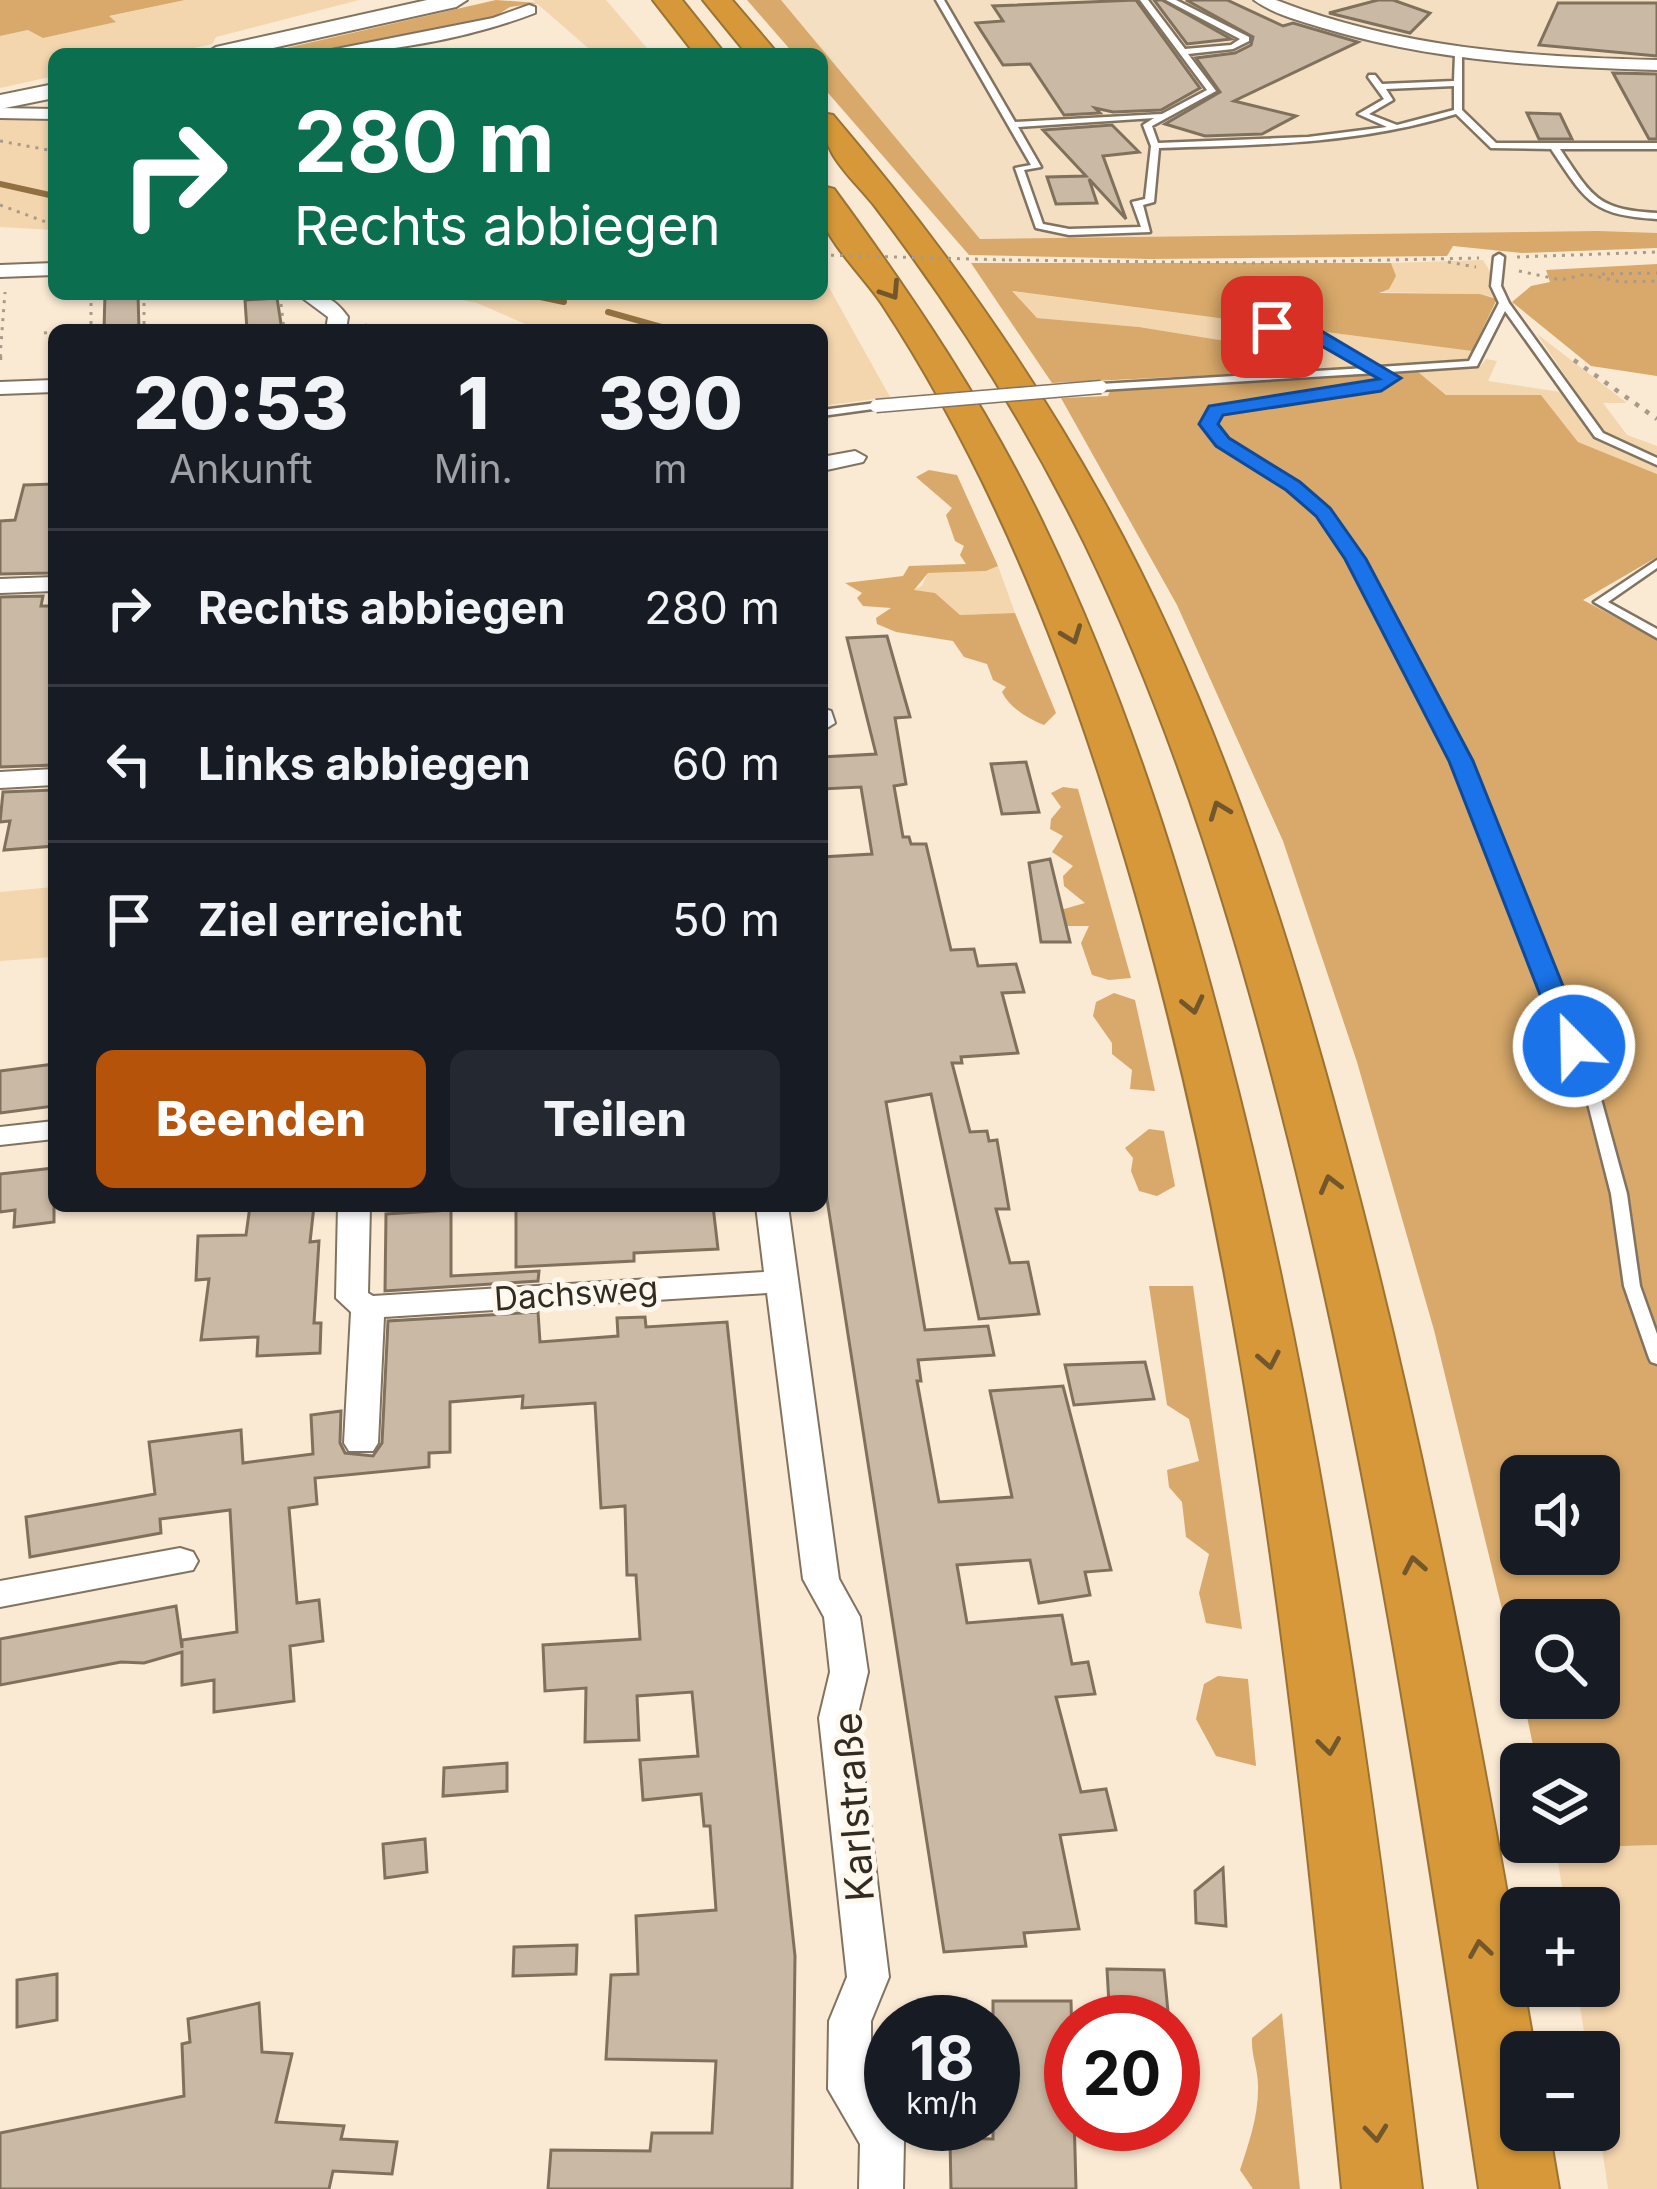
<!DOCTYPE html>
<html lang="de">
<meta charset="utf-8">
<style>
:root{--surface:#171b24;--page:#242831;--text:#f1f3f6;--muted:#9ea1a6;--line:#363941;--accent:#b45309}
body{margin:0;font-family:Inter,sans-serif;background:var(--page);color:var(--text);height:100vh;display:flex;flex-direction:column;font-size:45px;white-space:nowrap}
*{box-sizing:border-box;margin:0}
p{font-size:39px;color:var(--muted)}
.icon{flex:none;width:66px;height:66px;fill:none;stroke:currentColor;stroke-width:2;stroke-linecap:round;stroke-linejoin:round}
.map{position:relative;flex:1;overflow:hidden}
.panel{position:absolute;left:48px;top:324px;width:780px;height:888px;display:flex;flex-direction:column;background:var(--surface);border-radius:18px;box-shadow:0 3px 9px #0004}
.panel>*{flex:none}
.hud{position:absolute;left:48px;top:48px;width:780px;height:252px;border-radius:18px;box-shadow:0 3px 9px #0004;background:#0b6e4f;color:#fff;overflow:hidden}
.tools{position:absolute;left:1500px;top:1455px;display:grid;gap:24px}
.tools a{display:grid;place-items:center;width:120px;height:120px;border-radius:18px;background:var(--surface);box-shadow:0 3px 9px #0004;font-size:60px}
.speed{position:absolute;left:864px;top:1995px;display:flex;gap:24px;font-size:60px;font-weight:700;text-align:center}
.speed>*{display:grid;place-content:center;width:156px;height:156px;border-radius:50%;background:var(--surface);box-shadow:0 3px 9px #0004;line-height:1}
.speed small{font-size:30px;font-weight:400}
.speed .limit{border:18px solid #d22;background:#fff;color:#111}
.pin{position:absolute;display:grid;place-items:center;width:102px;height:102px;color:#fff;margin:-51px;border-radius:24px;box-shadow:0 6px 18px #0006}
.me{position:absolute;width:132px;margin:-66px;rotate:337deg;stroke-linejoin:round;filter:drop-shadow(0 0 9px #0008)}
.turn{display:flex;align-items:center;gap:42px;height:252px;padding:0 48px;font-size:54px}
.turn .icon{width:156px;height:156px;stroke-width:2.5}
.turn b{display:block;font-size:84px;line-height:102px}
.eta{display:flex;justify-content:space-evenly;align-items:center;height:204px;text-align:center}
.eta b{font-size:72px;font-weight:800;line-height:84px}
.button{display:flex;gap:24px;margin-top:auto;padding:24px 48px}
.button a{flex:1;height:138px;border-radius:18px;background:var(--accent);color:#fff;font-size:48px;font-weight:800;line-height:138px;text-align:center}
.button a+a{background:var(--page);color:var(--text)}
ul{padding:0;list-style:none}
li{display:flex;align-items:center;gap:36px;height:156px;padding:0 48px;border-top:3px solid var(--line)}
li div{flex:1}
li b{display:block;font-size:45px}
li em{font-style:normal}
.map>svg:first-child{display:block}
.built{fill:#f5dfc3}
.green{fill:#f3d5ae}
.forest{fill:#d8a96a;fill-rule:evenodd}
.lines{fill:none;stroke-linecap:round;stroke-linejoin:round}
.stream{stroke:#927042;stroke-width:6}
.building{fill:#cab9a4;stroke:#80715d;stroke-width:3}
.service-casing{stroke:#827360;stroke-width:5}
.minor-casing{stroke:#827360;stroke-width:4}
.secondary-casing{stroke:#827360;stroke-width:4}
.motorway-casing{stroke:#9c7231;stroke-width:4}
.path-far1{stroke:#a89b8b;stroke-width:3;stroke-dasharray:3 6;stroke-linecap:butt}
.path{stroke:#a89b8b;stroke-width:4.5;stroke-dasharray:4.5 8;stroke-linecap:butt}
.service{fill:#fff;fill-rule:evenodd}
.minor{fill:#fff;fill-rule:evenodd}
.secondary{fill:#fff;fill-rule:evenodd}
.motorway{fill:#d69839;fill-rule:evenodd}
.service-bridge-casing{stroke:#827360;stroke-width:15;stroke-linecap:butt}
.path-bridge{stroke:#a89b8b;stroke-width:3;stroke-dasharray:3 6;stroke-linecap:butt}
.service-bridge{stroke:#fff;stroke-width:12}
.oneway{stroke:#73572c}
.route{fill:#1a73e8;stroke:#114b97;stroke-width:3}
.labels{text-anchor:middle;dominant-baseline:central;stroke-width:10;stroke-linejoin:round;paint-order:stroke}
.street-label{font-size:33px;fill:#312b23;stroke:#fff8ef}
.near-street-label{font-size:39px;fill:#312b23;stroke:#fff8ef}
</style>
<div class="map">
<svg width="1657" height="2189" viewBox="0 0 1657 2189">
<rect width="100%" height="100%" fill="#fae9d3"/>
<path class="built" d="M770,0H1657V239L977,243L822,54Z"/>
<g class="green">
<path d="M185,0H359L216,37L212,44L168,54H54V76L0,88V36L29,30L43,38L114,22L106,17Z"/>
<path d="M533,0H606L652,54H595Z"/>
<path d="M0,118H54V230L0,227Z"/>
<path d="M1483,260L1492,275L1488,285L1497,298L1480,294L1376,292L1396,277L1391,263Z"/>
<path d="M822,275L890,397L822,406V330H539L477,303L435,294H822Z"/>
<path d="M1010,291L1472,351L1468,361L1278,372L1298,365V353L1139,327L1037,318Z"/>
<path d="M1537,334L1627,403H1603L1627,435L1657,446V458L1602,430Z"/>
<path d="M1486,359L1497,361L1488,381L1560,392L1593,438L1657,467V474L1578,442L1541,395H1446L1418,372L1110,391L1481,366Z"/>
<path d="M998,566L1015,613L960,615L913,590L922,586L928,573L986,571Z"/>
<path d="M54,887V957L0,961V892Z"/>
<path d="M1657,1845V2189H1608L1599,2128V2052H1587L1577,1986H1599V1908H1565L1556,1848Z"/>
</g>
<g class="forest">
<path d="M0,0H185L109,16L116,22L43,38L28,30L0,36Z"/>
<path d="M496,0L538,3L510,7L488,21L305,54H260Z"/>
<path d="M747,0H781L980,239L1598,231L1657,233V248L1522,253L1453,246L1447,256L1151,259L969,255L822,86V54H794Z"/>
<path d="M971,263H1391L1396,276L1389,289L1379,293L1480,294L1497,299L1472,351L1012,291L1037,318L1139,327L1299,353L1298,365L1278,372L1052,383Z"/>
<path d="M1657,264V376L1591,366L1512,302L1531,286L1550,282L1546,270Z"/>
<path d="M1418,372L1446,395H1541L1578,442L1657,474V557L1583,600L1657,639V1845L1556,1848L1554,1842H1599V1764H1537L1523,1698H1599V1620H1521V1687L1434,1330L1357,1062L1283,841L1177,605L1061,398L1108,396L1110,391ZM1521,1476H1599V1554H1521Z"/>
<path d="M929,470L957,475L998,566L986,571L928,573L914,590L935,593L960,615L1015,613L1056,713L1044,725C1028,719 1009,707 1002,692L1006,687L993,680L987,664L964,657L953,641L896,632L877,624L876,618L891,608L863,606L857,598L862,593L845,583L903,576L909,566L966,564L960,555L964,546L955,541L946,515L952,508L916,477Z"/>
<path d="M1063,787L1078,789L1131,978L1109,980L1092,975L1081,943L1089,926H1062L1050,913L1085,903L1064,886L1063,876L1073,866L1052,852L1063,836L1050,829L1051,819L1061,807L1051,793Z"/>
<path d="M1114,993L1135,1000L1155,1091L1130,1089L1132,1070L1112,1054V1043L1093,1016L1096,1002Z"/>
<path d="M1149,1129L1164,1131L1175,1186L1157,1196L1139,1191L1131,1171L1133,1158L1125,1148Z"/>
<path d="M1149,1286H1193L1242,1629L1206,1623L1199,1593L1209,1554L1186,1537L1182,1502L1169,1487L1167,1470L1199,1461L1189,1419L1167,1405Z"/>
<path d="M1218,1676L1248,1679L1256,1766L1216,1756L1196,1719L1204,1684Z"/>
<path d="M1282,2013L1300,2189H1253L1240,2170C1249,2143 1259,2114 1258,2085C1258,2069 1251,2055 1252,2038Z"/>
</g>
<g class="lines">
<g class="stream">
<path d="M0,184L54,196"/>
<path d="M526,294L564,302"/>
<path d="M608,312L672,330"/>
</g>
</g>
<g class="building">
<path d="M1136,0L1200,88L1161,110L1113,112L1095,108L1100,113L1064,115L1030,64L1003,65L976,23L1003,21L993,6Z"/>
<path d="M1154,0H1162L1231,39L1187,44Z"/>
<path d="M1186,0H1227L1283,26L1293,23L1358,42L1234,101L1296,116L1262,134L1205,136L1165,124L1220,92L1196,58L1235,53L1251,45L1253,37Z"/>
<path d="M1378,0H1393L1430,13L1410,33L1329,13Z"/>
<path d="M1558,3H1657V56L1539,45Z"/>
<path d="M1613,73L1657,74V139H1649Z"/>
<path d="M1527,113L1560,114L1572,139H1539Z"/>
<path d="M1112,125L1139,152L1103,156L1126,219L1089,179L1097,203L1056,204L1047,177L1086,176L1043,130Z"/>
<path d="M105,294H138L139,330H104Z"/>
<path d="M277,298L282,330H247L245,300Z"/>
<path d="M54,484V551L49,573L0,574V521L15,520L24,485Z"/>
<path d="M43,596L41,606H54V765L0,767V597Z"/>
<path d="M887,636L910,717L895,718L906,784L894,786L903,837H909L911,844H926L951,950L974,949L978,966L1016,964L1024,992L1002,993L1018,1053L961,1057L962,1063H952L970,1132L987,1131L989,1141L997,1140L1009,1209H996L1010,1263L1028,1262L1039,1314L979,1319L931,1094L886,1102L925,1330L988,1326L994,1355L918,1360L921,1381H917L939,1502L1012,1497L990,1391L1063,1386L1111,1570L1085,1572L1090,1595L1039,1603L1030,1560L957,1565L967,1623L1062,1615L1072,1664L1088,1662L1095,1694L1056,1697L1081,1792L1106,1789L1116,1830L1060,1835L1079,1929L1024,1933L1026,1946L944,1952L822,1167V857L872,854L861,787L822,789V757L876,754L847,638Z"/>
<path d="M1026,762L1039,812L1002,814L991,764Z"/>
<path d="M54,790V846L4,850L10,821L0,822L3,792Z"/>
<path d="M1050,859L1070,942H1041L1029,863Z"/>
<path d="M54,1064V1106L0,1113V1071Z"/>
<path d="M54,1168V1222L14,1227L15,1210L0,1212V1174Z"/>
<path d="M250,1206H314L310,1242L319,1241L314,1323H321L320,1353L257,1356L258,1337L201,1340L209,1279L196,1280L198,1236L246,1235Z"/>
<path d="M516,1206H713L718,1249L634,1253V1261L516,1267Z"/>
<path d="M451,1210V1276L539,1271L538,1281L385,1291L386,1214Z"/>
<path d="M538,1312L540,1342L618,1336L617,1318L645,1317L646,1327L727,1322L795,1956L792,2189H548L551,2150L650,2151L652,2133H712L716,2061L606,2059L611,1975L638,1974L636,1916L716,1910L710,1826H704L701,1794L643,1800L640,1760L698,1756L692,1692L637,1696L639,1740L585,1742L586,1688L545,1691L543,1645L640,1639L636,1575H627L625,1506L601,1508L595,1403L522,1408L523,1396L450,1402V1452L429,1453V1467L315,1478L317,1504L289,1508L297,1603L319,1600L323,1641L290,1646L294,1701L214,1712V1680L182,1685V1652L144,1663L121,1662L0,1685V1639L176,1606L182,1648V1640L237,1632L230,1510L160,1519L161,1533L30,1557L26,1517L155,1494L149,1442L241,1430L243,1463L313,1454L311,1415L341,1411L340,1443L345,1453L373,1456L382,1443L388,1321Z"/>
<path d="M1145,1362L1154,1399L1074,1405L1065,1365Z"/>
<path d="M507,1763V1791L443,1796L444,1768Z"/>
<path d="M425,1839L427,1872L385,1878L383,1844Z"/>
<path d="M1223,1868L1226,1926L1196,1923L1195,1891Z"/>
<path d="M577,1945L576,1974L513,1976L514,1947Z"/>
<path d="M1107,1969L1164,1970L1169,2022H1110Z"/>
<path d="M57,1974V2020L17,2027V1980Z"/>
<path d="M993,2001H1071L1076,2189H951L950,2138L993,2139Z"/>
<path d="M259,2003L262,2052L292,2054L276,2122L344,2126L341,2139L397,2142L392,2174L333,2171L329,2189H0V2133L184,2096L182,2044L190,2042L188,2019Z"/>
</g>
<g class="lines">
<defs>
<g id="service">
<path d="M936,0H944L1015,122L1162,114L1207,90L1140,0H1148L1185,49L1231,45L1240,39L1166,0H1176L1249,37V41L1233,49L1188,54L1216,91L1152,126L1158,143L1308,137L1387,127L1358,114L1384,99L1368,77L1369,75H1375L1382,84L1454,81L1455,54L1462,52V110L1496,143H1657V149H1560C1592,196 1596,210 1657,213V219C1591,215 1586,201 1551,149L1491,148L1456,114C1359,144 1260,145 1159,148L1154,202L1143,205L1150,232L1069,235L1036,228L1015,168L1031,165ZM1454,86V110L1397,125L1369,114L1393,100L1386,89ZM1154,118L1143,125L1151,146L1145,199L1132,202L1141,227L1069,229L1043,224L1024,170L1041,167L1018,127Z"/>
<path d="M1499,254L1504,257L1501,286L1509,303L1603,433L1657,458V465L1595,437L1505,311L1477,366L1389,372L1397,378L1385,387L1219,413L1213,424L1227,440L1297,484L1327,510L1362,559L1467,761L1598,1088L1627,1194L1640,1286L1657,1334V1364L1651,1362L1649,1358L1624,1286L1611,1194L1584,1088L1455,761L1350,559L1319,514L1289,488L1219,444L1203,424L1211,408L1378,382L1385,378L1376,373L1101,390L1096,387L1101,384L1366,368L1313,338L1268,329L1267,327L1272,324L1320,334L1379,367L1469,361L1499,303L1491,286L1494,257Z"/>
<path d="M876,403L881,406L880,408L822,416V410Z"/>
<path d="M1657,560V568L1608,602L1657,629V638L1594,602Z"/>
</g>
<g id="minor">
<path d="M1254,0H1276C1399,48 1526,57 1657,60V70C1544,67 1432,61 1323,28C1300,21 1273,14 1254,0Z"/>
<path d="M529,5L535,7V13C467,39 383,54 311,54L493,18Z"/>
<path d="M0,108L54,109V119L0,118Z"/>
<path d="M54,263V275L0,277V265Z"/>
<path d="M297,294C322,294 333,296 348,317L346,330H326L328,317Z"/>
<path d="M54,380V392L0,394V382Z"/>
<path d="M855,451L866,457L863,462L822,471V457Z"/>
<path d="M54,577V591L0,593V579Z"/>
<path d="M822,708L831,711L835,723L822,731Z"/>
<path d="M54,769V785L0,788V772Z"/>
<path d="M54,1121V1139L0,1145V1127Z"/>
<path d="M338,1206H370L368,1293L373,1296L764,1272L756,1206H788L839,1579L860,1617L868,1672L857,1718L889,1977L871,2021V2086L904,2141L903,2189H859L860,2144L828,2089L829,2021L847,1977L819,1718L830,1672L824,1617L803,1579L767,1293L384,1317L378,1443L373,1451H349L344,1443L351,1312L336,1298Z"/>
<path d="M180,1548L193,1552L198,1561L193,1570L0,1607V1581Z"/>
</g>
<g id="secondary">
<path d="M427,0H467L456,7L246,54H205L216,47Z"/>
<path d="M54,84V98L0,109V95Z"/>
</g>
<g id="motorway">
<path d="M653,0H682L725,54H695Z"/>
<path d="M703,0H732L778,54H747Z"/>
<path d="M822,113L833,115C936,236 1027,363 1104,502C1212,697 1283,914 1341,1129C1424,1433 1482,1746 1535,2052H1521V2130H1549L1559,2189H1479C1426,1838 1375,1486 1289,1141C1238,937 1177,734 1085,544C1026,424 955,311 874,205C848,173 822,155 822,113Z"/>
<path d="M822,186L834,189C914,298 988,408 1046,530C1132,709 1190,900 1238,1091C1329,1452 1377,1821 1422,2189H1342C1295,1713 1248,1227 1098,771C1045,608 976,447 882,304C867,281 828,242 822,218C820,209 822,195 822,186Z"/>
</g>
</defs>
<use href="#service" class="service-casing"/>
<use href="#minor" class="minor-casing"/>
<use href="#secondary" class="secondary-casing"/>
<use href="#motorway" class="motorway-casing"/>
<g class="path-far1">
<path d="M0,141L54,151"/>
<path d="M0,205L54,225"/>
<path d="M1517,257L1657,252"/>
<path d="M1009,260L1250,263L1479,258"/>
<path d="M1448,262L1476,267"/>
<path d="M1519,271L1561,280L1586,274L1621,282L1657,281"/>
<path d="M1602,274L1657,273"/>
<path d="M91,294V326"/>
<path d="M144,294V330"/>
<path d="M281,304L284,330"/>
<path d="M365,325L384,330"/>
<path d="M44,333L91,327"/>
<path d="M0,357L5,292"/>
</g>
<g class="path">
<path d="M0,360V354"/>
<path d="M1574,360L1657,419"/>
</g>
<use href="#service" class="service"/>
<use href="#minor" class="minor"/>
<use href="#secondary" class="secondary"/>
<use href="#motorway" class="motorway"/>
<defs>
<path id="service-bridge" d="M876,406L1101,387"/>
</defs>
<use href="#service-bridge" class="service-bridge-casing"/>
<path class="path-bridge" d="M822,255L1009,260"/>
<use href="#service-bridge" class="service-bridge"/>
</g>
<defs><path id="oneway-chevron" d="M-2-3.5L2.5 0L-2 3.5" fill="none" stroke-width="1.6" stroke-linecap="round" stroke-linejoin="round" transform="scale(3)"/></defs>
<g class="oneway">
<use href="#oneway-chevron" transform="translate(891 291) rotate(57)"/>
<use href="#oneway-chevron" transform="translate(1072 635) rotate(69)"/>
<use href="#oneway-chevron" transform="translate(1219 810) rotate(-111)"/>
<use href="#oneway-chevron" transform="translate(1193 1005) rotate(77)"/>
<use href="#oneway-chevron" transform="translate(1330 1184) rotate(-105)"/>
<use href="#oneway-chevron" transform="translate(1269 1360) rotate(79)"/>
<use href="#oneway-chevron" transform="translate(1414 1565) rotate(-101)"/>
<use href="#oneway-chevron" transform="translate(1329 1746) rotate(82)"/>
<use href="#oneway-chevron" transform="translate(1480 1949) rotate(-99)"/>
<use href="#oneway-chevron" transform="translate(1376 2133) rotate(84)"/>
</g>
<path class="route" d="M1272,322L1323,332L1401,378L1381,391L1223,415L1218,424L1229,438L1300,482L1330,508L1366,559L1473,761L1587,1046L1583,1051L1574,1054L1560,1046L1449,761L1345,559L1316,516L1286,490L1216,446L1199,424L1209,406L1379,379L1311,340L1266,331L1263,327Z"/>
<g class="labels">
<g class="street-label">
<text transform="translate(576 1293) rotate(-4)">Dachsweg</text>
</g>
<g class="near-street-label">
<text transform="translate(853 1807) rotate(-94)">Karlstraße</text>
</g>
</g>
</svg>
<div class="tools">
<a><svg class="icon" aria-label="sound" viewBox="0 0 24 24"><path d="M4 9h4l5-4v14l-5-4H4zM17 9q2 3 0 6"/></svg></a>
<a><svg class="icon" aria-label="search" viewBox="0 0 24 24"><circle cx="10" cy="10" r="6"/><path d="M15 15l6 6"/></svg></a>
<a><svg class="icon" aria-label="layers" viewBox="0 0 24 24"><path d="M12 4l9 5-9 5-9-5zM3 14l9 5 9-5"/></svg></a>
<a>+</a>
<a>−</a>
</div>
<div class="speed"><div>18<small>km/h</small></div><div class="limit">20</div></div>
<div class="pin" style="left:1272px;top:327px;background:#d93025"><svg class="icon" aria-label="arrive" viewBox="0 0 24 24"><path d="M6 21V4h12l-3 4 3 4H6"/></svg></div>
<svg class="me" style="left:1574px;top:1046px" viewBox="-20 -20 40 40"><circle r="17" fill="#1a73e8" stroke="#fff" stroke-width="3"/><path d="M0-11L8 9 0 5-8 9z" fill="#fff"/></svg>
<div class="hud">
<div class="turn"><svg class="icon" aria-label="right" viewBox="0 0 24 24"><path d="M7 20v-9h11M14 6l5 5-5 5"/></svg><div><b>280 m</b>Rechts abbiegen</div></div>
</div>
<section class="panel">
<div class="eta">
<div><b>20:53</b><p>Ankunft</p></div>
<div><b>1</b><p>Min.</p></div>
<div><b>390</b><p>m</p></div>
</div>
<ul>
<li><svg class="icon" aria-label="right" viewBox="0 0 24 24"><path d="M7 20v-9h11M14 6l5 5-5 5"/></svg><div><b>Rechts abbiegen</b></div><em>280 m</em></li>
<li><svg class="icon" aria-label="left" viewBox="0 0 24 24"><path d="M17 20v-9H6M10 6l-5 5 5 5"/></svg><div><b>Links abbiegen</b></div><em>60 m</em></li>
<li><svg class="icon" aria-label="arrive" viewBox="0 0 24 24"><path d="M6 21V4h12l-3 4 3 4H6"/></svg><div><b>Ziel erreicht</b></div><em>50 m</em></li>
</ul>
<div class="button"><a>Beenden</a><a>Teilen</a></div>
</section>
</div>
